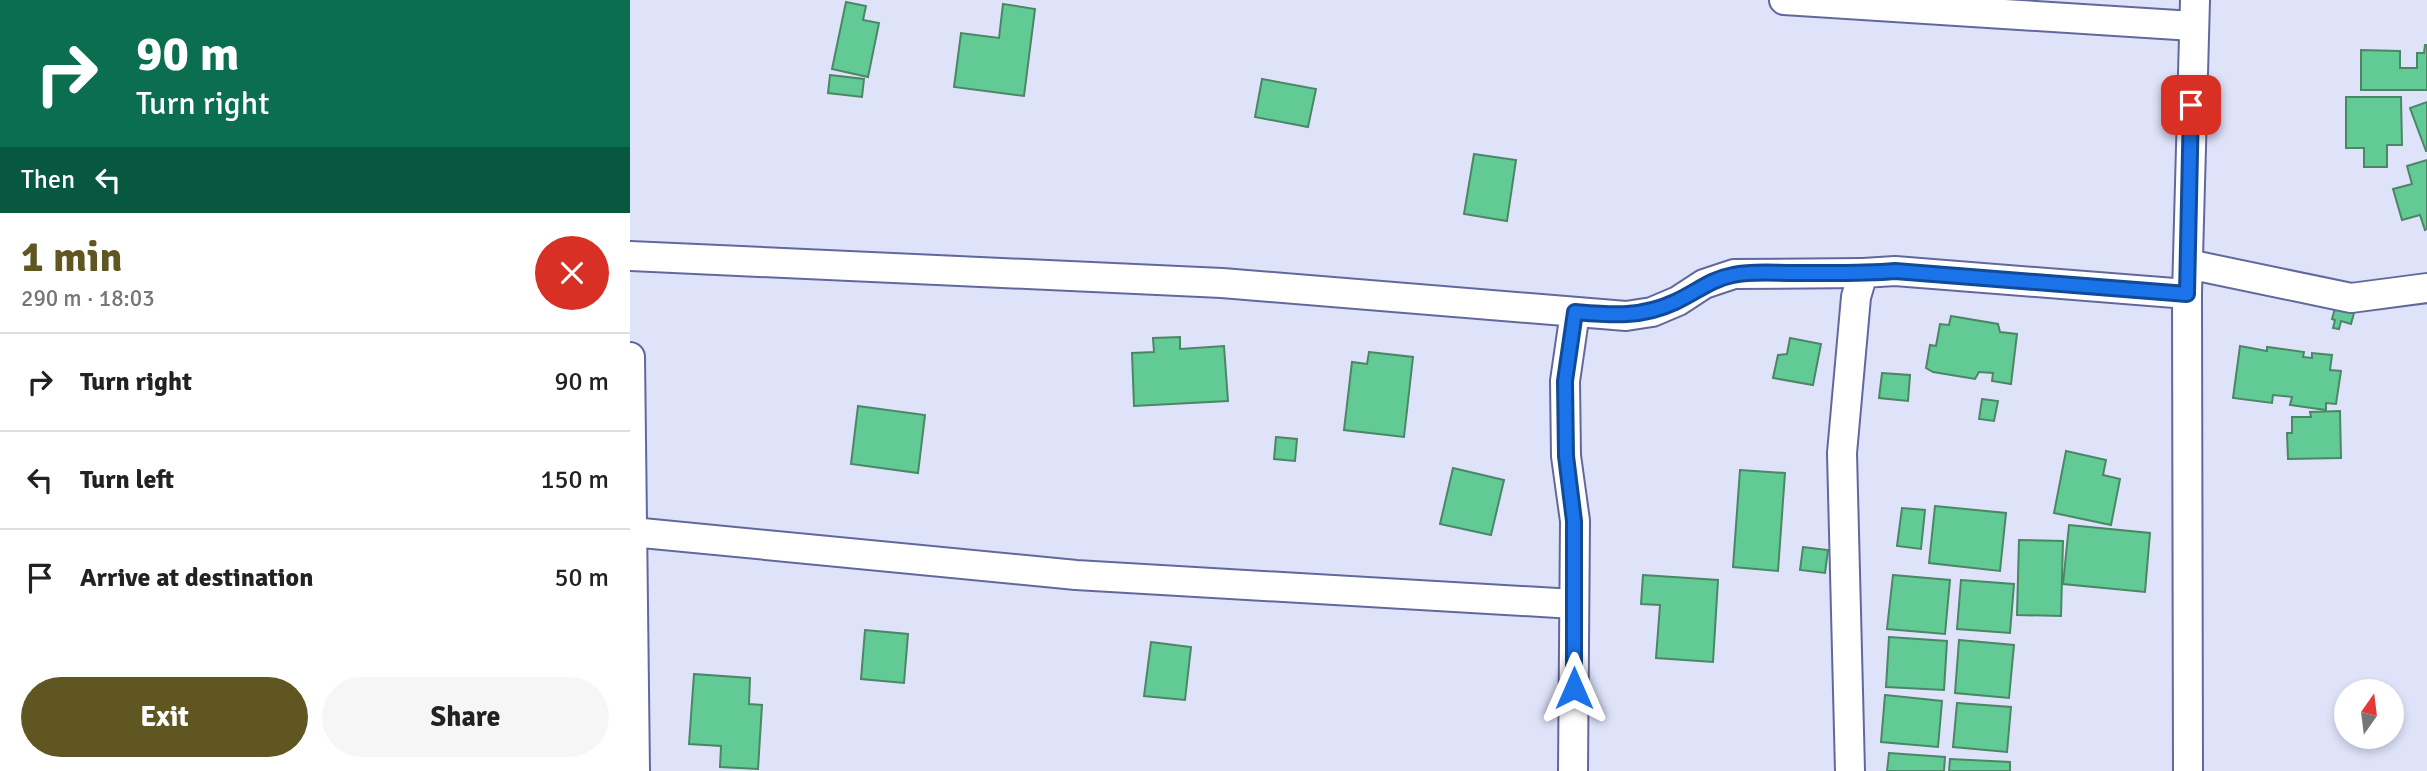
<!DOCTYPE html>
<meta charset="utf-8">
<style>
:root{--surface:#fff;--page:#f6f6f6;--text:#222;--muted:#767676;--line:#e0e0e0;--accent:#605622}
body{margin:0;font-family:Signika,sans-serif;background:var(--page);color:var(--text);height:100vh;display:flex;flex-direction:column;font-size:26px;white-space:nowrap}
*{box-sizing:border-box;margin:0}
p{font-size:23px;color:var(--muted)}
.icon{flex:none;width:38px;height:38px;fill:none;stroke:currentColor;stroke-width:2;stroke-linecap:round;stroke-linejoin:round}
.map{position:relative;flex:1;overflow:hidden}
.details{display:flex;flex-direction:column;background:var(--surface);width:630px}
.details>*{flex:none}
.guide{background:#0b6e4f;color:#fff;overflow:hidden}
.needle{width:46px;rotate:14deg}
.fabs{position:absolute;left:1704px;top:679px;display:grid;gap:14px}
.fabs a{display:grid;place-items:center;width:70px;height:70px;border-radius:50%;background:var(--surface);box-shadow:0 4px 10px #0003;font-size:35px}
.pin{position:absolute;display:grid;place-items:center;width:60px;height:60px;color:#fff;margin:-30px;border-radius:14px;box-shadow:0 4px 10px #0006}
.me{position:absolute;width:77px;margin:-38px;rotate:0deg;stroke-linejoin:round;filter:drop-shadow(0 0 5px #0008)}
.turn{display:flex;align-items:center;gap:24px;height:147px;padding:0 21px;font-size:32px}
.turn .icon{width:91px;height:91px;stroke-width:2.5}
.turn b{display:block;font-size:49px;line-height:60px}
.then{display:flex;align-items:center;height:66px;padding:0 21px;background:#0003;gap:14px;font-size:26px}
.round{display:grid;place-items:center;flex:none;width:74px;height:74px;border-radius:37px;background:var(--page)}
.headline{display:flex;align-items:center;justify-content:space-between;height:119px;padding:0 21px}
h1{font-size:42px;font-weight:700;line-height:52px;color:var(--accent)}
.action{display:flex;gap:14px;margin-top:auto;padding:14px 21px}
.action a{flex:1;height:80px;border-radius:42px;background:var(--accent);color:#fff;font-size:28px;font-weight:700;line-height:80px;text-align:center}
.action a+a{background:var(--page);color:var(--text)}
ul{padding:0;list-style:none}
li{display:flex;align-items:center;gap:21px;height:98px;padding:0 21px;border-top:2px solid var(--line)}
li div{flex:1}
li b{display:block;font-size:26px}
li em{font-style:normal}
main{display:flex;flex:1;min-height:0}
.map>svg:first-child{display:block}
.building{fill:#62ca94;stroke:#4b8666;stroke-width:2}
.lines{fill:none;stroke-linecap:round;stroke-linejoin:round}
.minor-casing{stroke:#63689c;stroke-width:32}
.minor{stroke:#fff;stroke-width:28}
.route-casing{stroke:#114b97;stroke-width:18}
.route{stroke:#1a73e8;stroke-width:12}
</style>
<main>
<section class="details">
<div class="guide">
<div class="turn"><svg class="icon" aria-label="right" viewBox="0 0 24 24"><path d="M7 20v-9h11M14 6l5 5-5 5"/></svg><div><b>90 m</b>Turn right</div></div>
<div class="then">Then<svg class="icon" aria-label="left" viewBox="0 0 24 24"><path d="M17 20v-9H6M10 6l-5 5 5 5"/></svg></div>
</div>
<div class="headline"><div><h1>1 min</h1><p>290 m · 18:03</p></div><a class="round" style="background:#d93025;color:#fff"><svg class="icon" aria-label="close" viewBox="0 0 24 24"><path d="M6 6l12 12M18 6L6 18"/></svg></a></div>
<ul>
<li><svg class="icon" aria-label="right" viewBox="0 0 24 24"><path d="M7 20v-9h11M14 6l5 5-5 5"/></svg><div><b>Turn right</b></div><em>90 m</em></li>
<li><svg class="icon" aria-label="left" viewBox="0 0 24 24"><path d="M17 20v-9H6M10 6l-5 5 5 5"/></svg><div><b>Turn left</b></div><em>150 m</em></li>
<li><svg class="icon" aria-label="arrive" viewBox="0 0 24 24"><path d="M6 21V4h12l-3 4 3 4H6"/></svg><div><b>Arrive at destination</b></div><em>50 m</em></li>
</ul>
<div class="action"><a>Exit</a><a>Share</a></div>
</section>
<div class="map">
<svg width="1797" height="771" viewBox="0 0 1797 771">
<rect width="100%" height="100%" fill="#dfe3fa"/>
<g class="building">
<path d="M216,2L236,6L233,20L249,23L238,77L202,69Z"/>
<path d="M373,4L405,9L394,96L324,87L331,33L369,38Z"/>
<path d="M1795,45H1797V90H1731V50L1770,51V68H1787V53H1794Z"/>
<path d="M200,75L234,79L232,97L198,93Z"/>
<path d="M632,79L686,89L678,127L625,117Z"/>
<path d="M1716,97H1771L1772,145H1757V167H1734V148H1716Z"/>
<path d="M1797,102V151H1796L1780,108Z"/>
<path d="M844,154L886,160L877,221L834,214Z"/>
<path d="M1797,160V229L1795,230L1790,215L1772,220L1763,189L1782,184L1777,166Z"/>
<path d="M1707,301L1726,306L1721,324L1711,321L1709,329L1703,328L1705,320L1702,319Z"/>
<path d="M1321,316L1368,324L1370,332L1387,334L1381,384L1362,381L1363,373L1349,372L1345,379L1303,372L1296,368L1300,345L1306,346L1310,324L1319,325Z"/>
<path d="M550,337V349L594,346L598,401L504,406L502,353L524,352L523,338Z"/>
<path d="M1160,338L1191,344L1183,385L1143,378L1148,355L1157,354Z"/>
<path d="M1610,346L1637,351V347L1674,352L1673,357L1682,358V353L1702,355L1700,370L1711,371L1706,404L1696,403V410L1660,405L1662,397L1643,395L1642,403L1603,398Z"/>
<path d="M739,352L783,357L774,437L714,430L722,362L737,364Z"/>
<path d="M1252,373L1280,375L1278,401L1249,398Z"/>
<path d="M1352,399L1368,401L1364,421L1349,419Z"/>
<path d="M228,406L295,415L288,473L221,464Z"/>
<path d="M1710,411L1711,458L1658,459L1657,433H1662V417H1681L1680,412Z"/>
<path d="M646,437L667,439L665,461L644,459Z"/>
<path d="M1436,451L1476,460L1473,475L1490,479L1481,525L1424,513Z"/>
<path d="M823,468L874,480L861,535L810,524Z"/>
<path d="M1110,470L1155,473L1148,571L1103,567Z"/>
<path d="M1305,506L1376,513L1370,571L1299,563Z"/>
<path d="M1272,508L1295,510L1291,549L1267,546Z"/>
<path d="M1439,525L1520,533L1515,592L1433,584Z"/>
<path d="M1389,540L1433,541L1431,616L1387,615Z"/>
<path d="M1173,547L1198,550L1195,573L1170,570Z"/>
<path d="M1013,575L1088,580L1083,662L1026,658L1030,605L1011,604Z"/>
<path d="M1263,575L1320,580L1315,634L1257,629Z"/>
<path d="M1331,580L1384,584L1380,633L1327,629Z"/>
<path d="M235,630L278,634L274,683L231,679Z"/>
<path d="M1259,637L1317,641L1314,690L1256,687Z"/>
<path d="M1329,640L1384,645L1379,698L1325,693Z"/>
<path d="M521,642L561,647L555,700L514,696Z"/>
<path d="M64,674L120,678L119,704L132,705L128,769L90,767L91,746L59,744Z"/>
<path d="M1255,695L1312,701L1308,747L1251,742Z"/>
<path d="M1327,703L1381,707L1377,752L1323,747Z"/>
<path d="M1259,753L1315,757L1314,771H1257Z"/>
<path d="M1320,759L1380,762V771H1319Z"/>
</g>
<g class="lines">
<defs>
<g id="minor">
<path d="M1154,0L1563,26"/>
<path d="M0,256L592,283L996,316L1022,312L1048,301L1074,284L1104,274L1233,273"/>
<path d="M1558,264L1721,298L1797,288"/>
<path d="M0,357L5,771"/>
<path d="M2,532L446,575L944,604"/>
<path d="M943,771L945,521L936,456L935,381L945,312"/>
<path d="M1220,771L1212,453L1226,297L1233,273L1265,271L1557,294"/>
<path d="M1558,771L1557,294L1565,0"/>
</g>
</defs>
<use href="#minor" class="minor-casing"/>
<use href="#minor" class="minor"/>
</g>
<g class="lines">
<defs>
<path id="route" d="M944,688V521L936,456L935,381L945,312C981,315 1011,318 1045,302C1065,293 1081,279 1103,275C1122,271 1143,273 1162,273C1197,273 1231,274 1265,271L1557,294L1561,105"/>
</defs>
<use href="#route" class="route-casing"/>
<use href="#route" class="route"/>
</g>
</svg>
<div class="fabs">
<a><svg class="needle" viewBox="-14 -14 28 28"><path d="M0-13l5 13h-10z" fill="#e53935"/><path d="M0 13l5-13h-10z" fill="#767676"/></svg></a>
</div>
<div class="pin" style="left:1561px;top:105px;background:#d93025"><svg class="icon" aria-label="arrive" viewBox="0 0 24 24"><path d="M6 21V4h12l-3 4 3 4H6"/></svg></div>
<svg class="me" style="left:944px;top:688px" viewBox="-20 -20 40 40"><path d="M0-17L14 15 0 8-14 15z" fill="#1a73e8" stroke="#fff" stroke-width="4"/></svg>
</div>
</main>
